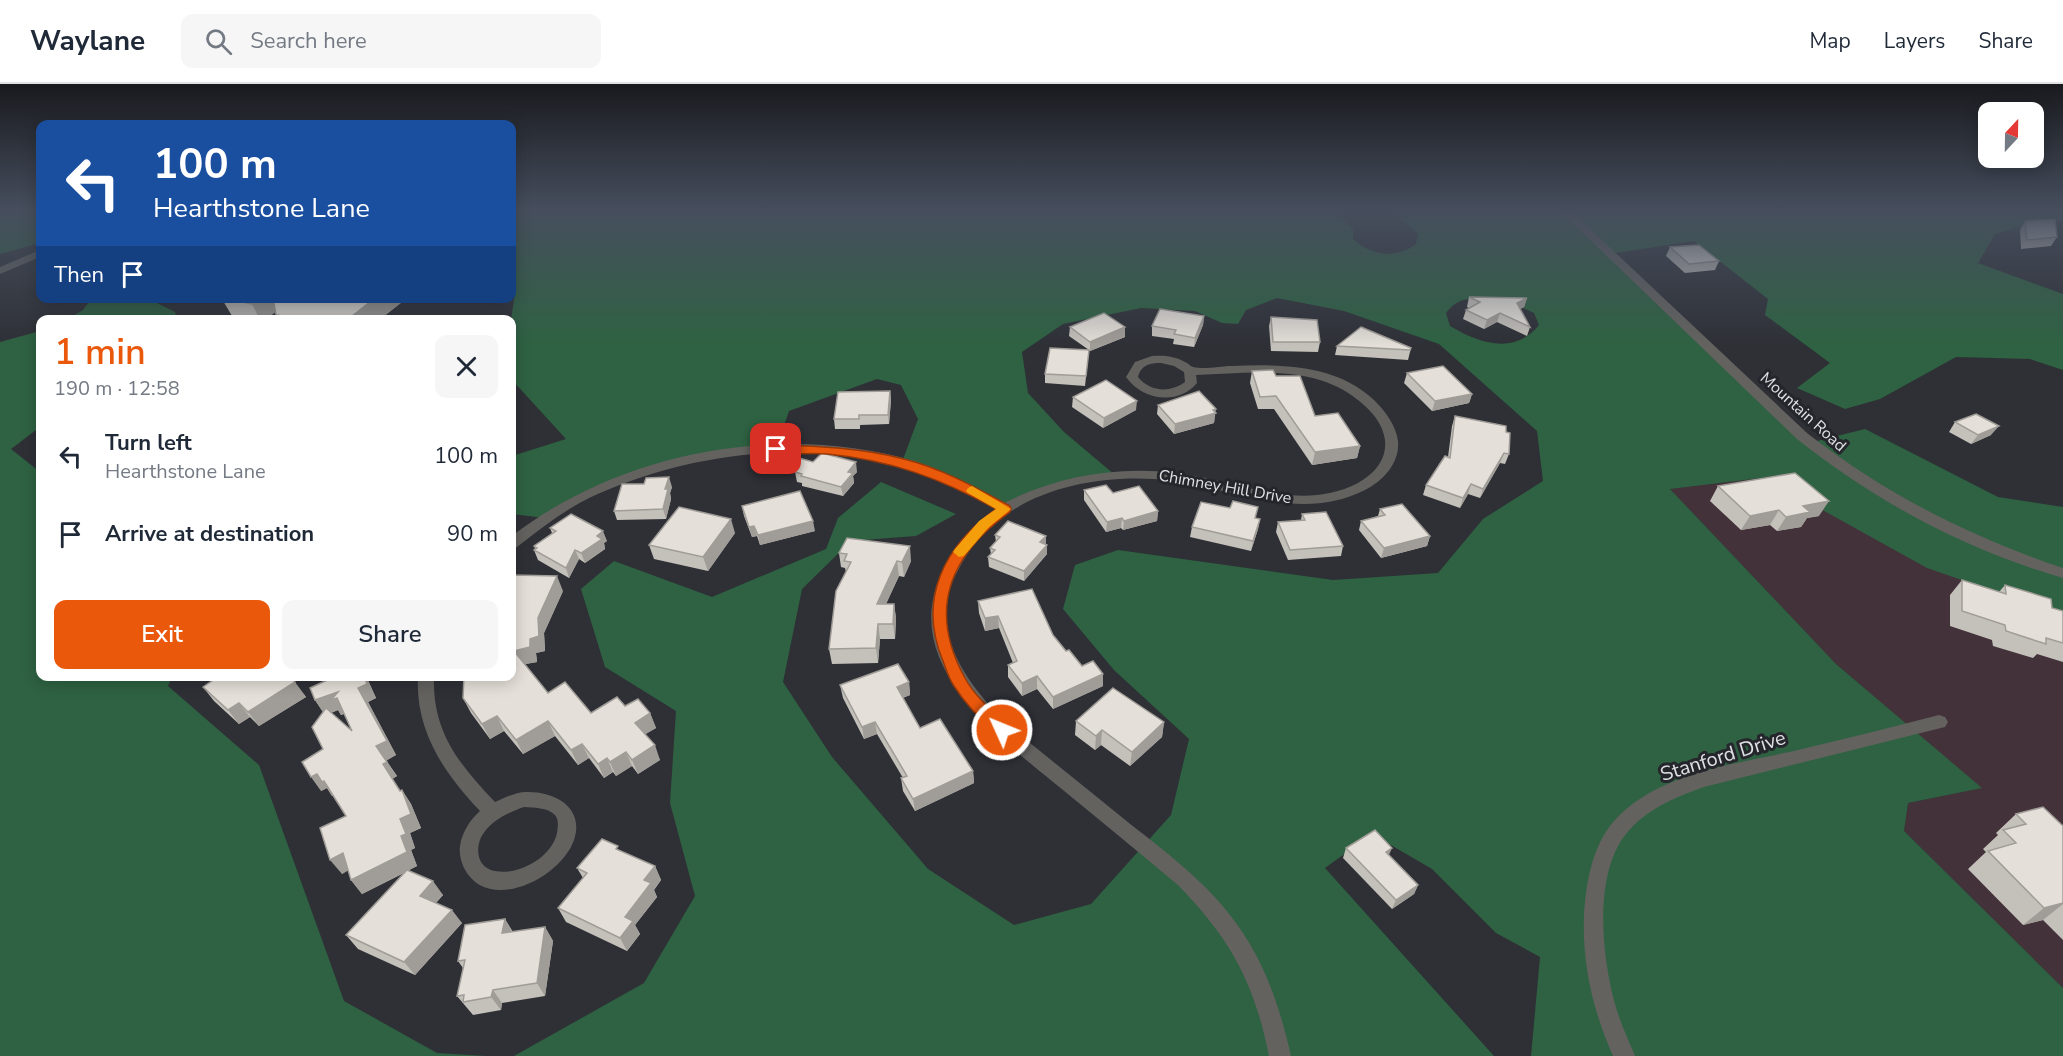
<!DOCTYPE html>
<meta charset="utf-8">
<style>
:root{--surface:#fff;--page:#f6f6f7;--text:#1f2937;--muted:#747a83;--line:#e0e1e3;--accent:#ea580c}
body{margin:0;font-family:"Nunito Sans",sans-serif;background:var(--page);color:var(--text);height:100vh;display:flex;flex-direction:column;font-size:22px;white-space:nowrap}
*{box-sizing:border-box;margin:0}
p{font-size:20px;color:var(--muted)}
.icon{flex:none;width:33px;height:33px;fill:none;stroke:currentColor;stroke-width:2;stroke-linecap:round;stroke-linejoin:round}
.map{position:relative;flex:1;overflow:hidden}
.drawer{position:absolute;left:36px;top:231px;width:480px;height:366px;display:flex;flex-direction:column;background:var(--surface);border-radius:12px;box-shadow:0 3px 15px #0003}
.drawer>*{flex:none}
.guide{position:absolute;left:36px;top:36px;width:480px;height:183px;border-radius:12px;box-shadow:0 3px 15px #0003;background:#1a4fa0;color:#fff;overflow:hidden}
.needle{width:39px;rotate:22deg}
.tools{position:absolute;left:1978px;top:18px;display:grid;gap:12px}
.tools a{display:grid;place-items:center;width:66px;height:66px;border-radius:12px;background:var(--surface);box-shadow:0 3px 15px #0003;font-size:30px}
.pin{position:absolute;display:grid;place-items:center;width:51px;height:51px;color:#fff;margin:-26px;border-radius:12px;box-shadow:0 3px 9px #0006}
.me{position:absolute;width:66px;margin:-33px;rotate:314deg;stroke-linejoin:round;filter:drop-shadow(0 0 4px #0008)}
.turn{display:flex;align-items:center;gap:21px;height:126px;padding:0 18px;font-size:27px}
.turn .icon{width:78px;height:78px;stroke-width:2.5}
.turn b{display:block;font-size:42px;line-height:51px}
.then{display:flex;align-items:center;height:57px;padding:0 18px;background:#0003;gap:12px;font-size:22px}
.round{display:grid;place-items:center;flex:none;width:63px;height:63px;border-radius:12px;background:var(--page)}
.headline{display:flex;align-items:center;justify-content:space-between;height:102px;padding:0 18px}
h1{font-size:36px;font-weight:600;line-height:45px;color:var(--accent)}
.action{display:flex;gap:12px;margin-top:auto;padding:12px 18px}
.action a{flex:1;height:69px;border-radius:12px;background:var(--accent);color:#fff;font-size:24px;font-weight:600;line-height:69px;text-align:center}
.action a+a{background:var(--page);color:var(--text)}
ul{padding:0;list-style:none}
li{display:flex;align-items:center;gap:18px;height:78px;padding:0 18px}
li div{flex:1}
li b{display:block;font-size:22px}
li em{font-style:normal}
header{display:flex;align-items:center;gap:36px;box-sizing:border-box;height:84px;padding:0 30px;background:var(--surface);border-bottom:2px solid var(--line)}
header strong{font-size:28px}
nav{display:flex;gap:33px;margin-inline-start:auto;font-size:21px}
.search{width:420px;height:54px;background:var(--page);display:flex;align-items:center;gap:15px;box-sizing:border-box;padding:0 21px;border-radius:12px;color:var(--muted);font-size:22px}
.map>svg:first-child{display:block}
.commercial{fill:#44323a}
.forest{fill:#2e6242;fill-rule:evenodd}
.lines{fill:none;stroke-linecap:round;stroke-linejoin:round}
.street{fill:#63625f;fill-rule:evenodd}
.wall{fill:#c4c0ba;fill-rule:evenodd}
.shaded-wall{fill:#a09c97}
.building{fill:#e4dfd8;stroke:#a09c97;stroke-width:1.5}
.route{fill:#ea580c;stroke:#983908;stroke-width:1.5}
.slow{fill:#f59e0b}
.labels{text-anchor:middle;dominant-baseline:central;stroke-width:6;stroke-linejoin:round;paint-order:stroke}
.street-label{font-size:16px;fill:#dfe0e4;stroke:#25262c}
.near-street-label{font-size:20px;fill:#dfe0e4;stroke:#25262c}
</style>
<header>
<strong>Waylane</strong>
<div class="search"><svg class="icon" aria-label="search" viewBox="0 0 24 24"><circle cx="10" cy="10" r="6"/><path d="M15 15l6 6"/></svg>Search here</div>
<nav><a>Map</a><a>Layers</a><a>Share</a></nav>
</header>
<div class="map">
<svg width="2063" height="972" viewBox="0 0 2063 972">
<rect width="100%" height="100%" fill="#2e3036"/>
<path class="commercial" d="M1778,392L2054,528L2063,535V904L1904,747L1908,719L1981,704L1836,580L1670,405Z"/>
<g class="forest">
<path d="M0,126H40V159L0,170Z"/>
<path d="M512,126H1341L1343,135L1353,145V155C1371,172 1397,175 1416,160L1418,150L1396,131L1387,126H2063V137L2044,136L1995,150L1978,179L2063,210V286L2030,275L1956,273L1880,315L1845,325L1797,304L1830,279L1765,231L1768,215L1694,157L1609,170L1809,359L1865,345L1998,413L2063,423V535L2054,528L1927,484L1808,418L1778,392L1670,405L1836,580L1982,704L1908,719L1904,747L2063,904V972H1531L1540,873L1496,849L1432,785L1372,750L1325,784L1494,972H514L644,899L695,812L670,719L676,627L605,583L581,505L614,477L712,513L826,465L838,434L881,398L956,430L916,452L851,457L802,505L783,598L832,673L928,785L1014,841L1091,820L1171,731L1189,655L1114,586L1063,525L1075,481L1118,466L1333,496L1438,489L1483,435L1543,397L1537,347L1439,260L1344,227L1277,214L1246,226L1238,240L1222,239L1195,227L1141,224L1063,240L1022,268L1028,309L1064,348L1115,391L1084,395L1005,425L902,378L918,335L901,301L877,295L789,327L776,365L748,366L625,394L545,434L512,430V372L566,355L512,296L511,236L516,202L512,199ZM1495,214L1506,216L1534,229L1539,241C1515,271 1480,260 1450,242L1446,229C1459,211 1474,215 1495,214Z"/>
<path d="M91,215H149L175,228L177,235H68L83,226Z"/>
<path d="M40,247V343L11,365L40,388V592L172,593L168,602L259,681L344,917L437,969L486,972H0V258Z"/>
</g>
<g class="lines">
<g class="street">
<path d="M1559,126H1570L1807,349C1885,410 1969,452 2063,484V494C1966,466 1876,418 1797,355Z"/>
<path d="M40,166V173L0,190V183Z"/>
<path d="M1152,272C1163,271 1175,272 1185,278C1188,279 1190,282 1193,283C1204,286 1221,282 1232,282C1281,280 1336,280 1374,316C1385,327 1396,341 1398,357C1400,379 1383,397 1365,406C1303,437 1243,408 1180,398C1116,388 1037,399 988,445C973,458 964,475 955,492C927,550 970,603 1008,641C1048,674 1089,706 1129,739C1171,772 1214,804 1243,849C1268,887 1281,928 1291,972H1269C1254,898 1231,856 1179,802C1141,770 1102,738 1063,706C1001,655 896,580 943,487C956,461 971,442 995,425C967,410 939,394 909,385C806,353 685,369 589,414C563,427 540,445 517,463L512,464V452C623,366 783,338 918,378C948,388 977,404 1004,419C1058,392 1116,382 1176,389C1236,395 1298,430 1358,399C1374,390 1387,376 1385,356C1383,342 1375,331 1365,322C1320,279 1254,289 1196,291L1197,299C1178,322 1142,316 1126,293L1135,278ZM1161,279L1174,282L1184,288L1185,298C1170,309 1150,308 1138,293C1141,281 1150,279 1161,279Z"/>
<path d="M418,592H434C432,648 459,680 495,718C504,714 516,708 526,708C554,707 585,723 574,756C561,794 488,831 464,784C461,777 459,770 460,762C462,748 470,736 480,727C444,689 415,647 418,592ZM524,723C534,724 547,723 555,731C559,736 558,742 557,749C552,773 519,792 495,787C488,786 481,781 479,773C473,746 503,730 524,723Z"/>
<path d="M1939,631L1945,633L1948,638L1945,643L1704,703C1675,713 1645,726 1626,750C1593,791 1602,873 1615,920C1620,938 1628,955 1635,972H1613C1593,927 1582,880 1584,831C1586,799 1592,762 1614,737C1658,688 1737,680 1798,666C1845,655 1892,643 1939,631Z"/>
</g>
</g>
<g class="wall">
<path d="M2025,137L2057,153L2051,162L2021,165L2020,146Z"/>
<path d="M1670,163L1719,177L1715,186L1685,189L1666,172Z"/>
<path d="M1469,213L1527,214L1524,223L1520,225L1530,243L1527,252L1497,238L1484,245L1463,235L1466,226L1469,224L1467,223Z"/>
<path d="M222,215L402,218L379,236H278L275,228L265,236H249L232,232Z"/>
<path d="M1204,232L1203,241L1194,263L1173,260L1174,255L1152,252V242Z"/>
<path d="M1271,233L1320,258L1318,268L1271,267L1269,242Z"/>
<path d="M1070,243H1125V253L1090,267L1089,266L1085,302L1045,299V290L1089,266L1069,252Z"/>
<path d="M1337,262L1411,264L1408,276L1335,271Z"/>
<path d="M1252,287L1276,292L1315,332L1360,362L1357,374L1312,381L1274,325H1258L1250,299Z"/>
<path d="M1407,289L1472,310L1469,319L1432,327L1404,299Z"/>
<path d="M890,307L891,316L889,340L860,341V345H835L834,335Z"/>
<path d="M1073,313L1136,326L1103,344L1072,323Z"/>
<path d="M1158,321L1215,329L1214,339L1174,350L1157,330Z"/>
<path d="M1455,332L1506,348L1509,370L1505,380L1500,379L1480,414L1468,410L1460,424L1423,411L1426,401L1448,373L1452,342Z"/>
<path d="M1955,338L1991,351L1971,360L1949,348Z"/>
<path d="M813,378L857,388L853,392L854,399L843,412L802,402V399L797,398L795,388Z"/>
<path d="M1718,402L1819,432L1807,434L1801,443L1777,447L1770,441L1741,446L1710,417Z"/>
<path d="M672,403L670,409L671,415L666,435L617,436L614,427Z"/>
<path d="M1084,406L1113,409L1158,427L1157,437L1123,446L1121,444L1106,448L1084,416Z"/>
<path d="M742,422L815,447L760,461L757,452L752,453L744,432Z"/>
<path d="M1380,425L1430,452L1427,462L1381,474L1359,446L1361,437L1378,432Z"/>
<path d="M1302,430L1343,462L1341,472L1288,476L1276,448L1278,438L1301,436Z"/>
<path d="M1256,434L1260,435L1258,445L1251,467L1190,453L1192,443Z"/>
<path d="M550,444L607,457L604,459L605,465L585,479L579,475L569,494L538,476L534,466L535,465L534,462L552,449Z"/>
<path d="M735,449L708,487L654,475L649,461Z"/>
<path d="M995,451L1046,460L1047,461V470L1024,497L989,483L988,473L991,470L990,464L996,458Z"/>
<path d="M839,469L911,477L904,493L899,492L886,520H894L896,534L895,555H880L878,579L832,580L829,565L846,488L845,484L841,483Z"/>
<path d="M1962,496L1999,508L2005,501L2052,524L2063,527V578L2037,570L2033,574L1993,562L1992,556L1950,542V511Z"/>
<path d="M563,507L544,549L545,567L536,569L537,578L525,580L548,609L591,629L625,622L650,629L656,644L645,650L660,676L638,690L632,682L616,692L613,688L604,694L589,674L578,681L555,652L523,670L504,647L490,655L471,629L463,614Z"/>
<path d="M978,517L1053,551L1066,567L1082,582L1103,590V602L1053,625L1037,605L1022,612L1008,593V581L1013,579L999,544L985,547L979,529Z"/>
<path d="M336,592H366L376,614L368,618L396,671L386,676L397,692L392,695L400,706H402L411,720L421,744L410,749L415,764L411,766L417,782L409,786L443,811L436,819L462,839L415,891L358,865L346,851L404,789L362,810L351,796L348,786L342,790L346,732L333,712H332L327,704L321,707L323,628L315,616ZM338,626L341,631L344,630L352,647L331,629Z"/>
<path d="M290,593L306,613L259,642L250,633L239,640L214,617L203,603Z"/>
<path d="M909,598L910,611L903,614L920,644L973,687L974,699L915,727L903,707L901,694H903L877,650L864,655L843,614L840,601Z"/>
<path d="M1076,637L1164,638L1162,653L1130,682L1101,661L1095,666L1075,651Z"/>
<path d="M2016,730L2063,742V856L2043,836L2023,841L1968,785L1986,768L1983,765L1998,751L1996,749Z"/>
<path d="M1346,764L1389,771L1418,801L1414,810L1392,825L1343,774Z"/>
<path d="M620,767L655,782L661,796L654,806L657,813L635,841L640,850L627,867L566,838L558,824L583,794L577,784Z"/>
<path d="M505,835L513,848L545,843L553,857L545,912L502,919L501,926L473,931L457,912L463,884L458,877Z"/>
</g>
<g class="shaded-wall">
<path d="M260,214H276L281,224L265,236H260L252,220Z"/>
<path d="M375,214H400L402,218L379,236H347Z"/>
<path d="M1527,214L1524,223L1514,228L1517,219Z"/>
<path d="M1500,229L1497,238L1484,245L1487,236Z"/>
<path d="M1204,232L1203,241L1194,263L1195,254Z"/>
<path d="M1125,243V253L1090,267V258Z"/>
<path d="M890,307L891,316L889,340L888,331Z"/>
<path d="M1472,310L1469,319L1432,327L1435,317Z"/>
<path d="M1137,317L1136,326L1103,344L1104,334Z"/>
<path d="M1216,325L1214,339L1174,350L1175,340Z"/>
<path d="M1999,342L1991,351L1971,360L1978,351Z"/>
<path d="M1360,362L1357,374L1312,381L1315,368Z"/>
<path d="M1504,369L1500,379L1480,414L1483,405Z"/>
<path d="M856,378L857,388L853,392L854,399L843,412L841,403L848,388Z"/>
<path d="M669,393L672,403L670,409L671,415L666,435L663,425L665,405Z"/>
<path d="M1471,400L1468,410L1460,424L1463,414Z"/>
<path d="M1829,417L1819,432L1807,434L1801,443L1777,447L1786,433L1803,422Z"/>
<path d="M1779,426L1770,441L1741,446L1750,432Z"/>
<path d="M1158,427L1157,437L1123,446L1124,437Z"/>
<path d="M1122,434L1121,444L1106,448L1107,438Z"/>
<path d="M731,435L735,449L708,487L703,473Z"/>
<path d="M1260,435L1258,445L1251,467L1253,457Z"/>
<path d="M813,437L815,447L760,461L758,451Z"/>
<path d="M754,442L757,452L752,453L749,443Z"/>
<path d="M603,447L607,457L604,459L605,465L585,479L581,469L597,452Z"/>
<path d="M1046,452V462L1040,458Z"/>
<path d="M1430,452L1427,462L1381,474L1384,464Z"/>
<path d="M1047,461V470L1024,497V487Z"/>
<path d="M910,462L911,477L904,493L902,478Z"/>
<path d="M575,466L579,475L569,494L566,484Z"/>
<path d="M897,477L899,492L879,535L877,520Z"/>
<path d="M557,492L563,507L544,549L545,567L536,569L537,578L521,581L514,567L530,555L538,534Z"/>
<path d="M894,520L896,534L895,555L893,540Z"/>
<path d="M998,532L999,544L985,547V534Z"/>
<path d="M878,540L880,555L878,579L876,564Z"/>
<path d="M1103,590V602L1053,625V613Z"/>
<path d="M364,592H366L376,614L368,618L396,671L386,677L376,662L358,604Z"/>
<path d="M1037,592V605L1022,612V599Z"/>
<path d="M295,598L306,613L259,642L248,628Z"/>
<path d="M909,598L910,611L898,615L897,603Z"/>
<path d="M338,608L347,628L341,631L338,626L325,631L315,616Z"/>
<path d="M239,619L250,633L239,640L228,626Z"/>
<path d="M650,629L656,644L641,653L635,639Z"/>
<path d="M497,632L504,647L490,655L482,640Z"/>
<path d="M548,637L555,652L523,670L516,656Z"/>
<path d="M875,638L877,650L864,655L862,643Z"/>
<path d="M1164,638L1162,653L1130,682L1132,668Z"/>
<path d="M1102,646L1101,661L1095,666L1096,652Z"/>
<path d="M582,660L589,674L578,681L571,666Z"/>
<path d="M655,661L660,676L638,690L632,676Z"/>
<path d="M626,668L632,682L616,692L610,678Z"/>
<path d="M607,674L613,688L604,694L598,680Z"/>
<path d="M387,678L397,692L392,695L405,715L402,706L411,720L421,744L410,749L415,764L411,766L417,782L362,810L351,796L401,752L400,735L383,680Z"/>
<path d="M973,687L974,699L915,727L913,715Z"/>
<path d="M317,690L324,697L334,711L332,712L327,704L321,707L311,693Z"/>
<path d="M1392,764L1388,773L1386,768Z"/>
<path d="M343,769L354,783L342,790L330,776Z"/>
<path d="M655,782L661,796L654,806L657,813L635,841L640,850L627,867L620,854L625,833L644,796Z"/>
<path d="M433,797L443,811L430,825L420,812Z"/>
<path d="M1418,801L1414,810L1392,825L1396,816Z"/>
<path d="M2063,819V820L2043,836L2023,841L2044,824Z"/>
<path d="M452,826L462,839L415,891L404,878Z"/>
<path d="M505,835L513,849H502Z"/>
<path d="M545,843L553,857L545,912L537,899Z"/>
<path d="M493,906L502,919L501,926L491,913Z"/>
</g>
<g class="building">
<path d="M2055,135L2057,153L2027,156L2025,137Z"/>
<path d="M1699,161L1719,177L1689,180L1670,163Z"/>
<path d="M1469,213L1527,214L1517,219L1530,243L1500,229L1487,236L1466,226L1480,218Z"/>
<path d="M222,214H260L252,220Z"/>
<path d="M273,214H375L347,236H309L276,231Z"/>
<path d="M1160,225L1204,232L1195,254L1174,250L1176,246L1152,242Z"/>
<path d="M1104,229L1125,243L1090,258L1070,243Z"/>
<path d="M1271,233L1317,236L1320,258H1273Z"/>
<path d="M1361,243L1411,264L1410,266L1337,262Z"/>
<path d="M1050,264L1089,266L1086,292L1045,290Z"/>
<path d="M1443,282L1472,310L1435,317L1407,289Z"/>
<path d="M1273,286L1276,292H1300L1315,332L1338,329L1360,362L1315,368L1276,312L1260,313L1252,287Z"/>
<path d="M1106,296L1137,317L1104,334L1073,313Z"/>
<path d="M890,307L888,331H859V335H834L838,308Z"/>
<path d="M1199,307L1216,325L1213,326L1216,329L1175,340L1158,321Z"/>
<path d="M1976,330L1999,342L1978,351L1955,338Z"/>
<path d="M1455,332L1506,342V348L1510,349L1509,370L1504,369L1483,405L1471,400L1463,414L1426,401L1445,372L1450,374Z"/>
<path d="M822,369L856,378L848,388L853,389L841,403L801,392L802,390L795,388L799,374L813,378Z"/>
<path d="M1795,389L1829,417L1803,422L1810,428L1786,433L1779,426L1750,432L1718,402Z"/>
<path d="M669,393L665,405H668L663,425L614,427L622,400H644L646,394Z"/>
<path d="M1106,401L1113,409L1139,402L1158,427L1124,437L1122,434L1107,438L1084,406Z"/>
<path d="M800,407L813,437L758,451L754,442L749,443L742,422Z"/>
<path d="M1233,417L1258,423L1255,434L1260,435L1253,457L1192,443L1201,418L1230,424Z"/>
<path d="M1402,420L1430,452L1384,464L1361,437L1385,431L1380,425Z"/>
<path d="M679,423L731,435L703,473L649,461Z"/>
<path d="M1326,428L1343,462L1290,466L1278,438L1305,436L1302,430Z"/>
<path d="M571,430L603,447L597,452L602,455L581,469L575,466L566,484L534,466L537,464L534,462L556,447L550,444Z"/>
<path d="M1008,437L1046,452L1040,458L1047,461L1024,487L988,473L995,466L990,464L1000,453L995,451Z"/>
<path d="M847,454L910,462L902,478L897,477L877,520H894L893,540H878L876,564L829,565L836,507L851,478L844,477L847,470L839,469Z"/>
<path d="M512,491L557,492L538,534L539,552L530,555V563L514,567L548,609L565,598L591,629L617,613L625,622L638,615L650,629L635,639L655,661L632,676L626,668L610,678L607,674L598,680L582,660L571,666L548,637L516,656L497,632L482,640L463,614L464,592H512Z"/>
<path d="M1962,496L2006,510L2005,501L2051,515L2052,524L2063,527V559L2046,554V560L2006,547L2005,541L1962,527Z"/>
<path d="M1032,505L1053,551L1066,567L1069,566L1082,582L1093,577L1103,590L1053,613L1037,592L1022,599L1008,581L1017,577L998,532L985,534L978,517Z"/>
<path d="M898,580L909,598L897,603L920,644L940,635L973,687L913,715L901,694L907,692L875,638L862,643L840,601Z"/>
<path d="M219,592H289L295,598L248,628L239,619L228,626L203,603Z"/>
<path d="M336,592H364L367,600L358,604L387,657L376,662L387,678L383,680L400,707L402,706L411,730L400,735L406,750L401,752L407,768L351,796L343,769L330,776L320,744L346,732L324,697L322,698L317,690L311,693L302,678L323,665L312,643L326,624L352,647L337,614L331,616L338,608L315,616L310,604Z"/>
<path d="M1113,604L1164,638L1132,668L1102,646L1096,652L1076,637Z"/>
<path d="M2043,723L2063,742V819L2044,824L1988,767L2016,759L2003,746L2026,740L2016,730Z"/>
<path d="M1375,746L1392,764L1386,768L1418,801L1396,816L1346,764Z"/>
<path d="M602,755L618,762L616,765L655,782L644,796L651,799L625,833L633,837L620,854L558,824L587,789L577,784Z"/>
<path d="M407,786L433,797L420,812L452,826L404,878L346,851Z"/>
<path d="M505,835L502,849L545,843L537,899L493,906L491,913L463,918L464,911L457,912L465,876L458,877L465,841Z"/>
</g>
<linearGradient id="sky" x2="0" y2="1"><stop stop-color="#191a1e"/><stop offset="0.48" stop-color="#464e5d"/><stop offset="1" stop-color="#464e5d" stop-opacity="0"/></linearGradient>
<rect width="2063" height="262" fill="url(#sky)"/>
<path class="route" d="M776,361C819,362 863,364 904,375C941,384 977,404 1010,422L1011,425L1010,428C950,471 927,525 965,594C975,613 993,627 1008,642L1010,646L1008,651L1002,652L997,651C981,635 966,621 954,602C949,595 946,585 943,577C917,515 944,462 996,425C940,394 890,376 827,370C809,368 789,372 772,368L770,365Z"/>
<path class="slow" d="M972,402L1011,425L989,443L964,472L959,473L953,468L955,465L979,437L996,425L968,409L966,407L968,404Z"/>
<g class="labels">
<g class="street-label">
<text transform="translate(1803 328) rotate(42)">Mountain Road</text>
<text transform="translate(1225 403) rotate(10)">Chimney Hill Drive</text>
</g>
<g class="near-street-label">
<text transform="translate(1723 672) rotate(-17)">Stanford Drive</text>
</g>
</g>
</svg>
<div class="tools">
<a><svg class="needle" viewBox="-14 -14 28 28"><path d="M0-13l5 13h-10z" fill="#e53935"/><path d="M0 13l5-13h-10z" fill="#747a83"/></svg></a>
</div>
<div class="pin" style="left:776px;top:365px;background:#d93025"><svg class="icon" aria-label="arrive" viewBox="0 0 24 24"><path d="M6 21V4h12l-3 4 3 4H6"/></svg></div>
<svg class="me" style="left:1002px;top:646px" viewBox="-20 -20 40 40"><circle r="17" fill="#ea580c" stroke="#fff" stroke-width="3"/><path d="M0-11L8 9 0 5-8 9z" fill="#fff"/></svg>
<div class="guide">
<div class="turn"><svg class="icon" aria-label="left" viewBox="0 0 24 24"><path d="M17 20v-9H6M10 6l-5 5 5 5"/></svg><div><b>100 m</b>Hearthstone Lane</div></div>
<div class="then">Then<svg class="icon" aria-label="arrive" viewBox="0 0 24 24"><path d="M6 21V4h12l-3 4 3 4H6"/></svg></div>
</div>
<section class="drawer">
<div class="headline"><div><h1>1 min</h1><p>190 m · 12:58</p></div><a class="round"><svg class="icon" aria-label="close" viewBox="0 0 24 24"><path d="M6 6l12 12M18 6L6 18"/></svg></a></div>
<ul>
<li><svg class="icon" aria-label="left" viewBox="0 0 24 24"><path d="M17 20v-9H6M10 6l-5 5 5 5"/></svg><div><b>Turn left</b><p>Hearthstone Lane</p></div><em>100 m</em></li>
<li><svg class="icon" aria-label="arrive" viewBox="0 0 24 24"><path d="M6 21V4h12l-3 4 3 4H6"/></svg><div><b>Arrive at destination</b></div><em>90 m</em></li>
</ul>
<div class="action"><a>Exit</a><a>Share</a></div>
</section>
</div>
